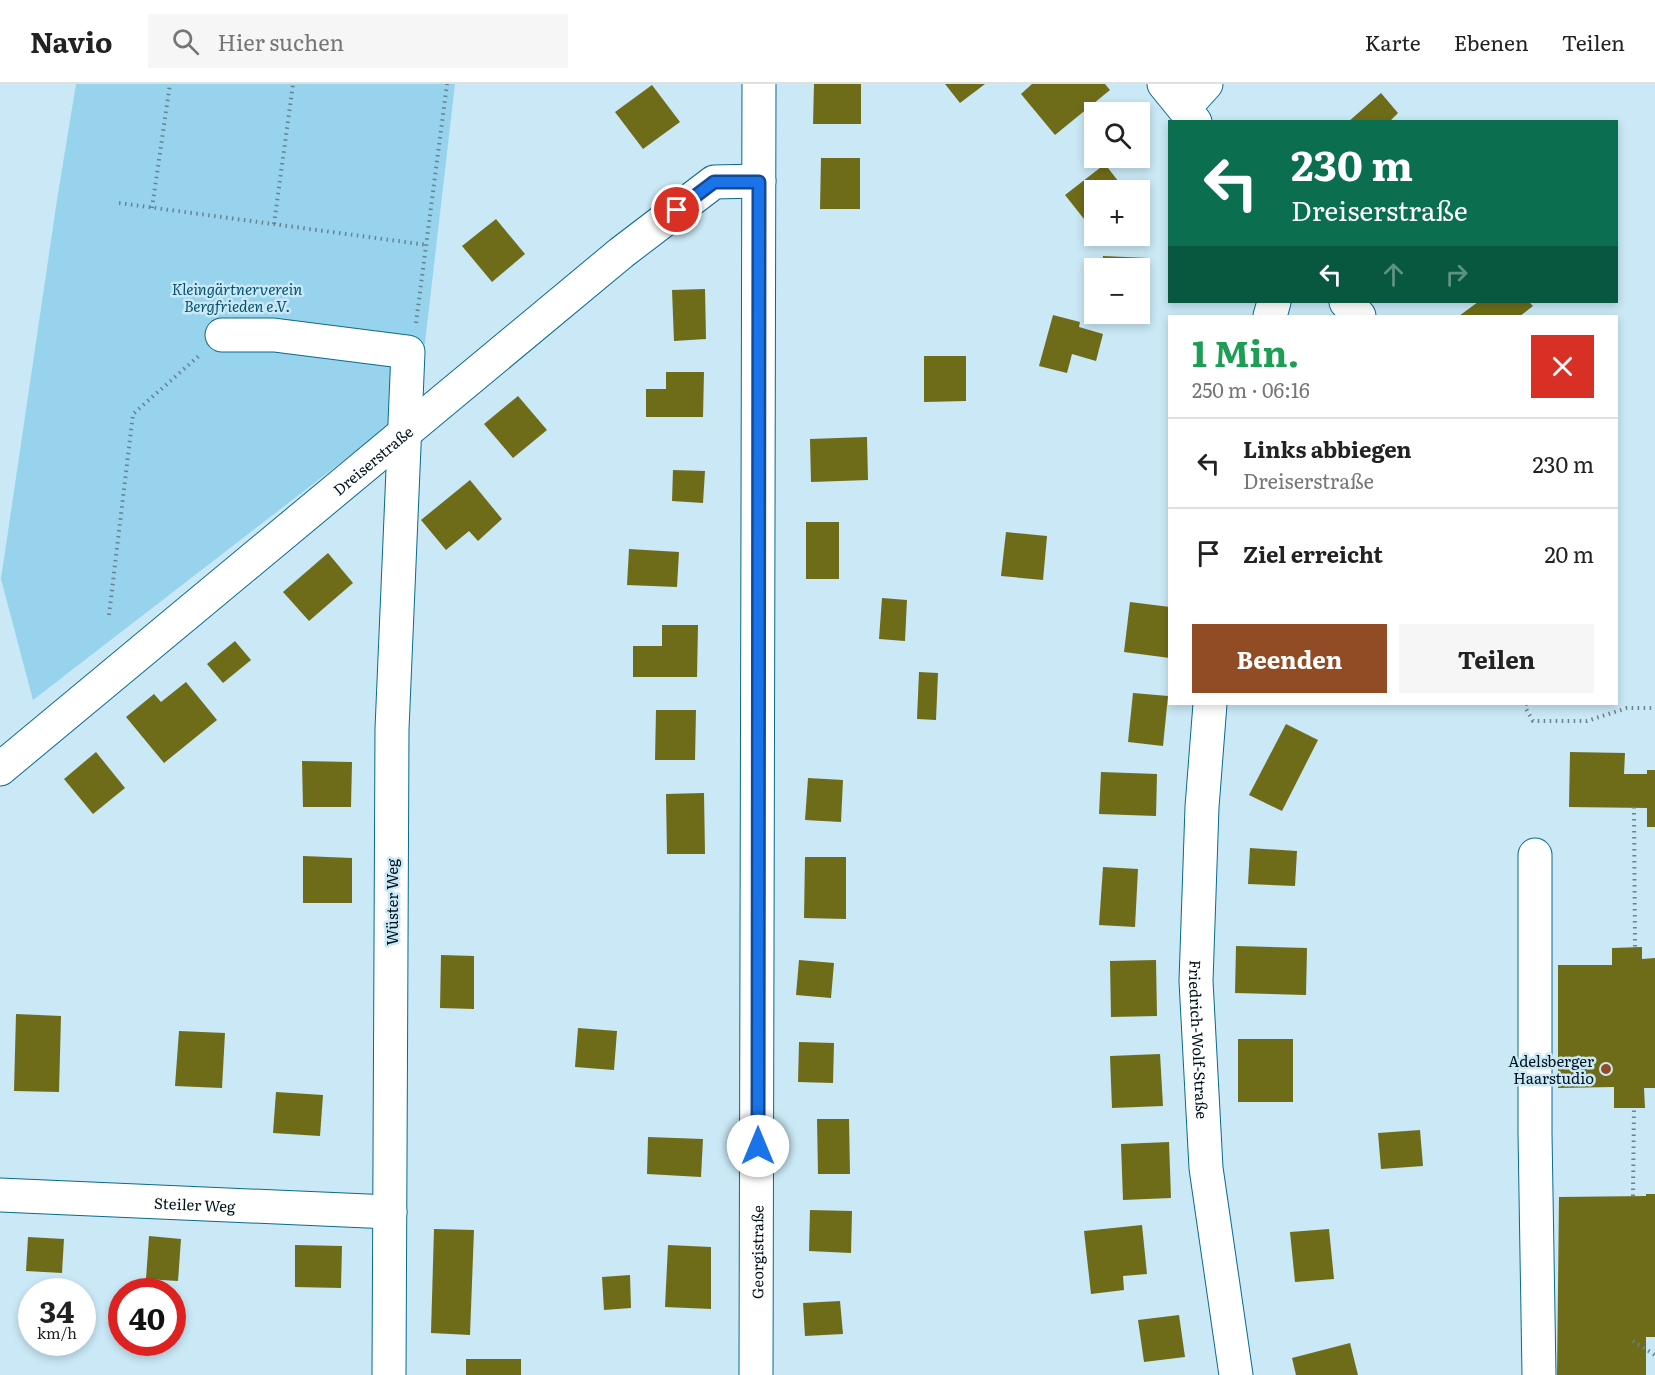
<!DOCTYPE html>
<html lang="de">
<meta charset="utf-8">
<style>
:root{--surface:#fff;--page:#f6f6f6;--text:#222;--muted:#767676;--line:#e0e0e0;--accent:#924c25}
body{margin:0;font-family:Literata,serif;background:var(--page);color:var(--text);height:100vh;display:flex;flex-direction:column;font-size:22px;white-space:nowrap}
*{box-sizing:border-box;margin:0}
p{font-size:20px;color:var(--muted)}
.icon{flex:none;width:33px;height:33px;fill:none;stroke:currentColor;stroke-width:2;stroke-linecap:round;stroke-linejoin:round}
.map{position:relative;flex:1;overflow:hidden}
.details{position:absolute;left:1168px;top:231px;width:450px;height:390px;display:flex;flex-direction:column;background:var(--surface);border-radius:0px;box-shadow:0 3px 9px #0003}
.details>*{flex:none}
.banner{position:absolute;left:1168px;top:36px;width:450px;height:183px;border-radius:0px;box-shadow:0 3px 9px #0003;background:#0b6e4f;color:#fff;overflow:hidden}
.controls{position:absolute;left:1084px;top:18px;display:grid;gap:12px}
.controls a{display:grid;place-items:center;width:66px;height:66px;border-radius:0px;background:var(--surface);box-shadow:0 3px 9px #0003;font-size:30px}
.speed{position:absolute;left:18px;top:1194px;display:flex;gap:12px;font-size:30px;font-weight:700;text-align:center}
.speed>*{display:grid;place-content:center;width:78px;height:78px;border-radius:50%;background:var(--surface);box-shadow:0 3px 9px #0003;line-height:1}
.speed small{font-size:15px;font-weight:400}
.speed .limit{border:9px solid #d22;background:#fff;color:#111}
.pin{position:absolute;display:grid;place-items:center;width:51px;height:51px;color:#fff;margin:-26px;border:3px solid #fff;border-radius:50%;box-shadow:0 2px 6px #0007}
.me{position:absolute;width:66px;margin:-33px;rotate:0deg;stroke-linejoin:round;filter:drop-shadow(0 0 4px #0008)}
.turn{display:flex;align-items:center;gap:21px;height:126px;padding:0 24px;font-size:27px}
.turn .icon{width:78px;height:78px;stroke-width:2.5}
.turn b{display:block;font-size:42px;line-height:51px}
.lanes{display:flex;align-items:center;height:57px;padding:0 24px;background:#0003;justify-content:center;gap:30px;direction:ltr}
.lanes .off{opacity:.35}
.round{display:grid;place-items:center;flex:none;width:63px;height:63px;border-radius:0px;background:var(--page)}
.headline{display:flex;align-items:center;justify-content:space-between;height:102px;padding:0 24px}
h1{font-size:36px;font-weight:700;line-height:45px;color:#1e9e55}
.cta{display:flex;gap:12px;margin-top:auto;padding:12px 24px}
.cta a{flex:1;height:69px;border-radius:0px;background:var(--accent);color:#fff;font-size:24px;font-weight:700;line-height:69px;text-align:center}
.cta a+a{background:var(--page);color:var(--text)}
ul{padding:0;list-style:none}
li{display:flex;align-items:center;gap:18px;height:90px;padding:0 24px;border-top:2px solid var(--line)}
li div{flex:1}
li b{display:block;font-size:22px}
li em{font-style:normal}
header{display:flex;align-items:center;gap:36px;box-sizing:border-box;height:84px;padding:0 30px;background:var(--surface);border-bottom:2px solid var(--line)}
header strong{font-size:28px}
nav{display:flex;gap:33px;margin-inline-start:auto;font-size:21px}
.search{width:420px;height:54px;background:var(--page);display:flex;align-items:center;gap:15px;box-sizing:border-box;padding:0 21px;border-radius:0px;color:var(--muted);font-size:22px}
.map>svg:first-child{display:block}
.green{fill:#98d3ee}
.building{fill:#6f6c19}
.lines{fill:none;stroke-linecap:round;stroke-linejoin:round}
.minor-casing{stroke:#096b8a;stroke-width:35}
.path{stroke:#69828e;stroke-width:4;stroke-dasharray:1.5 4.5;stroke-linecap:butt}
.minor{stroke:#fff;stroke-width:33}
.route-casing{stroke:#114b97;stroke-width:15}
.route{stroke:#1a73e8;stroke-width:10}
.poi-dot{fill:#924c25;stroke:#cae8f6;stroke-width:2}
.labels{text-anchor:middle;dominant-baseline:central;stroke-width:5;stroke-linejoin:round;paint-order:stroke}
.park-label{font-size:15px;font-style:italic;fill:#04536d;stroke:#cae8f6}
.street-label{font-size:15px;fill:#00131d;stroke:#cae8f6}
.poi-label{font-size:15px;fill:#00131d;stroke:#cae8f6;text-anchor:end}
</style>
<header>
<strong>Navio</strong>
<div class="search"><svg class="icon" aria-label="search" viewBox="0 0 24 24"><circle cx="10" cy="10" r="6"/><path d="M15 15l6 6"/></svg>Hier suchen</div>
<nav><a>Karte</a><a>Ebenen</a><a>Teilen</a></nav>
</header>
<div class="map">
<svg width="1655" height="1291" viewBox="0 0 1655 1291">
<rect width="100%" height="100%" fill="#cae8f6"/>
<path class="green" d="M76,0H455L418,319L33,616L1,495L57,116Z"/>
<g class="building">
<path d="M814,0H861V40H813Z"/>
<path d="M945,0H985L960,19Z"/>
<path d="M1032,0H1105L1110,6L1055,51L1021,10Z"/>
<path d="M652,1L680,38L643,65L615,28Z"/>
<path d="M1381,9L1398,29L1391,36L1392,38H1348Z"/>
<path d="M821,74H860V125H820Z"/>
<path d="M1105,80L1125,106H1095V134L1088,140L1065,111Z"/>
<path d="M496,135L525,170L492,198L462,162Z"/>
<path d="M1103,172L1148,174L1146,207H1140V184H1102Z"/>
<path d="M705,205L706,255L674,257L672,206Z"/>
<path d="M1478,218H1529L1533,222L1520,232H1459Z"/>
<path d="M1053,231L1080,238L1079,243L1103,250L1096,277L1072,270L1067,289L1039,282Z"/>
<path d="M924,272H966V317L924,318Z"/>
<path d="M666,288H704L703,333H646V305H666Z"/>
<path d="M518,312L547,346L513,374L484,340Z"/>
<path d="M867,353L868,396L811,398L810,355Z"/>
<path d="M673,386L705,387L703,419L672,417Z"/>
<path d="M470,396L502,435L478,457L469,447L446,466L421,436Z"/>
<rect x="806" y="438" width="33" height="57"/>
<path d="M1006,448L1047,452L1043,496L1001,492Z"/>
<path d="M629,465L679,468L677,503L627,501Z"/>
<path d="M328,469L353,499L309,537L283,508Z"/>
<path d="M882,514L907,516L905,557L879,555Z"/>
<path d="M1130,518L1170,523V574L1124,568Z"/>
<path d="M662,541H698L697,593H633V562H662Z"/>
<path d="M235,557L251,576L223,599L207,580Z"/>
<path d="M919,588L938,589L936,636L917,635Z"/>
<path d="M186,598L217,636L164,679L126,633L154,610L161,618Z"/>
<path d="M1133,609L1168,612L1163,662L1128,658Z"/>
<path d="M656,626H696L695,676H655Z"/>
<path d="M1286,640L1318,656L1282,727L1249,711Z"/>
<path d="M96,668L125,704L93,730L64,695Z"/>
<path d="M1570,668L1625,669L1624,690H1647V686H1655V743H1647V724L1569,723Z"/>
<path d="M302,677L352,678L351,723H303Z"/>
<path d="M1101,688L1157,690L1156,732L1099,730Z"/>
<path d="M808,694L843,696L841,738L805,736Z"/>
<path d="M704,709L705,770H667L666,710Z"/>
<path d="M1250,764L1297,767L1295,802L1248,800Z"/>
<path d="M303,772L352,774V819H303Z"/>
<path d="M805,773H846V835L804,834Z"/>
<path d="M1103,783L1138,785L1135,843L1099,841Z"/>
<path d="M1236,862L1307,864L1306,911L1235,909Z"/>
<path d="M1642,863V875L1655,874V1004H1644L1645,1024H1614V1003L1558,1004V881H1612V864Z"/>
<path d="M441,871L474,872V925L440,924Z"/>
<path d="M799,876L834,879L831,914L796,911Z"/>
<path d="M1156,876L1157,932L1111,933L1110,877Z"/>
<path d="M16,930L61,932L59,1008L14,1007Z"/>
<path d="M578,944L617,947L614,986L575,983Z"/>
<path d="M179,947L225,949L222,1004L175,1002Z"/>
<rect x="1238" y="955" width="55" height="63"/>
<path d="M799,958L834,959L833,999L798,998Z"/>
<path d="M1160,970L1163,1022L1112,1024L1110,972Z"/>
<path d="M276,1008L323,1011L320,1052L273,1049Z"/>
<path d="M817,1035H849L850,1090H818Z"/>
<path d="M1420,1046L1423,1082L1381,1085L1378,1049Z"/>
<path d="M648,1053L703,1055L701,1093L647,1090Z"/>
<path d="M1169,1058L1171,1114L1123,1116L1121,1060Z"/>
<path d="M1646,1110H1655V1253H1646V1291H1557L1559,1113L1646,1112Z"/>
<path d="M810,1126L852,1127L851,1169L809,1167Z"/>
<path d="M1142,1141L1147,1190L1123,1192L1124,1206L1091,1210L1084,1147Z"/>
<path d="M434,1145L474,1146L470,1251L431,1249Z"/>
<path d="M1329,1145L1334,1195L1295,1198L1290,1148Z"/>
<path d="M149,1152L181,1155L178,1197L146,1195Z"/>
<path d="M28,1153L64,1155L62,1189L26,1187Z"/>
<path d="M295,1161L342,1162L341,1204L295,1203Z"/>
<path d="M668,1161L711,1163V1225L665,1223Z"/>
<path d="M630,1191L631,1224L604,1226L602,1193Z"/>
<path d="M840,1217L843,1250L805,1252L803,1219Z"/>
<path d="M1179,1231L1185,1273L1144,1278L1138,1236Z"/>
<path d="M1350,1259L1358,1291H1296L1292,1274Z"/>
<rect x="466" y="1275" width="55" height="16"/>
</g>
<g class="lines">
<defs>
<g id="minor">
<path d="M1164,0L1195,38"/>
<path d="M1184,24L1206,0"/>
<path d="M1346,218L1359,232"/>
<path d="M1270,232L1274,218"/>
<path d="M222,251H274L408,268L392,645L389,1291"/>
<path id="s1" d="M1210,620L1202,723L1196,897L1206,1084L1236,1291"/>
<path id="s2" d="M0,685L621,169L714,98L759,97"/>
<path d="M1535,771V1049L1539,1291"/>
<path id="s3" d="M0,1111L390,1128"/>
<path id="s4" d="M756,1291L759,0"/>
</g>
</defs>
<use href="#minor" class="minor-casing"/>
<g class="path">
<path d="M119,119L427,161"/>
<path d="M152,124L170,0"/>
<path d="M274,140L293,0"/>
<path d="M416,239L447,0"/>
<path d="M109,531L133,330L201,270"/>
<path d="M1526,620L1525,623L1533,637H1587L1627,624H1655"/>
<path d="M1634,723L1635,864"/>
<path d="M1633,1112L1634,1024"/>
<path d="M1633,1257L1655,1271"/>
</g>
<use href="#minor" class="minor"/>
</g>
<g class="lines">
<defs>
<path id="route" d="M677,126L714,98H759L758,1062"/>
</defs>
<use href="#route" class="route-casing"/>
<use href="#route" class="route"/>
</g>
<circle class="poi-dot" cx="1606" cy="985" r="6"/>
<g class="labels">
<g class="park-label">
<text x="237" y="204">Kleingärtnerverein<tspan x="237" dy="17">Bergfrieden e.V.</tspan></text>
</g>
<g class="street-label">
<text stroke="none"><textPath href="#s2" startOffset="484">Dreiserstraße</textPath></text>
<text transform="translate(391 818) rotate(-90)">Wüster Weg</text>
<text stroke="none"><textPath href="#s1" startOffset="336">Friedrich-Wolf-Straße</textPath></text>
<text stroke="none"><textPath href="#s3" startOffset="195">Steiler Weg</textPath></text>
<text stroke="none"><textPath href="#s4" startOffset="123">Georgistraße</textPath></text>
</g>
<g class="poi-label">
<text x="1594" y="976">Adelsberger<tspan x="1594" dy="17">Haarstudio</tspan></text>
</g>
</g>
</svg>
<div class="controls">
<a><svg class="icon" aria-label="search" viewBox="0 0 24 24"><circle cx="10" cy="10" r="6"/><path d="M15 15l6 6"/></svg></a>
<a>+</a>
<a>−</a>
</div>
<div class="speed"><div>34<small>km/h</small></div><div class="limit">40</div></div>
<div class="pin" style="left:677px;top:126px;background:#d93025"><svg class="icon" aria-label="arrive" viewBox="0 0 24 24"><path d="M6 21V4h12l-3 4 3 4H6"/></svg></div>
<svg class="me" style="left:758px;top:1062px" viewBox="-20 -20 40 40"><circle r="19" fill="#fff"/><path d="M0-13L10 11 0 6-10 11z" fill="#1a73e8"/></svg>
<div class="banner">
<div class="turn"><svg class="icon" aria-label="left" viewBox="0 0 24 24"><path d="M17 20v-9H6M10 6l-5 5 5 5"/></svg><div><b>230 m</b>Dreiserstraße</div></div>
<div class="lanes"><svg class="icon" aria-label="left" viewBox="0 0 24 24"><path d="M17 20v-9H6M10 6l-5 5 5 5"/></svg><svg class="icon off" aria-label="ahead" viewBox="0 0 24 24"><path d="M12 20V5M6 11l6-6 6 6"/></svg><svg class="icon off" aria-label="right" viewBox="0 0 24 24"><path d="M7 20v-9h11M14 6l5 5-5 5"/></svg></div>
</div>
<section class="details">
<div class="headline"><div><h1>1 Min.</h1><p>250 m · 06:16</p></div><a class="round" style="background:#d93025;color:#fff"><svg class="icon" aria-label="close" viewBox="0 0 24 24"><path d="M6 6l12 12M18 6L6 18"/></svg></a></div>
<ul>
<li><svg class="icon" aria-label="left" viewBox="0 0 24 24"><path d="M17 20v-9H6M10 6l-5 5 5 5"/></svg><div><b>Links abbiegen</b><p>Dreiserstraße</p></div><em>230 m</em></li>
<li><svg class="icon" aria-label="arrive" viewBox="0 0 24 24"><path d="M6 21V4h12l-3 4 3 4H6"/></svg><div><b>Ziel erreicht</b></div><em>20 m</em></li>
</ul>
<div class="cta"><a>Beenden</a><a>Teilen</a></div>
</section>
</div>
